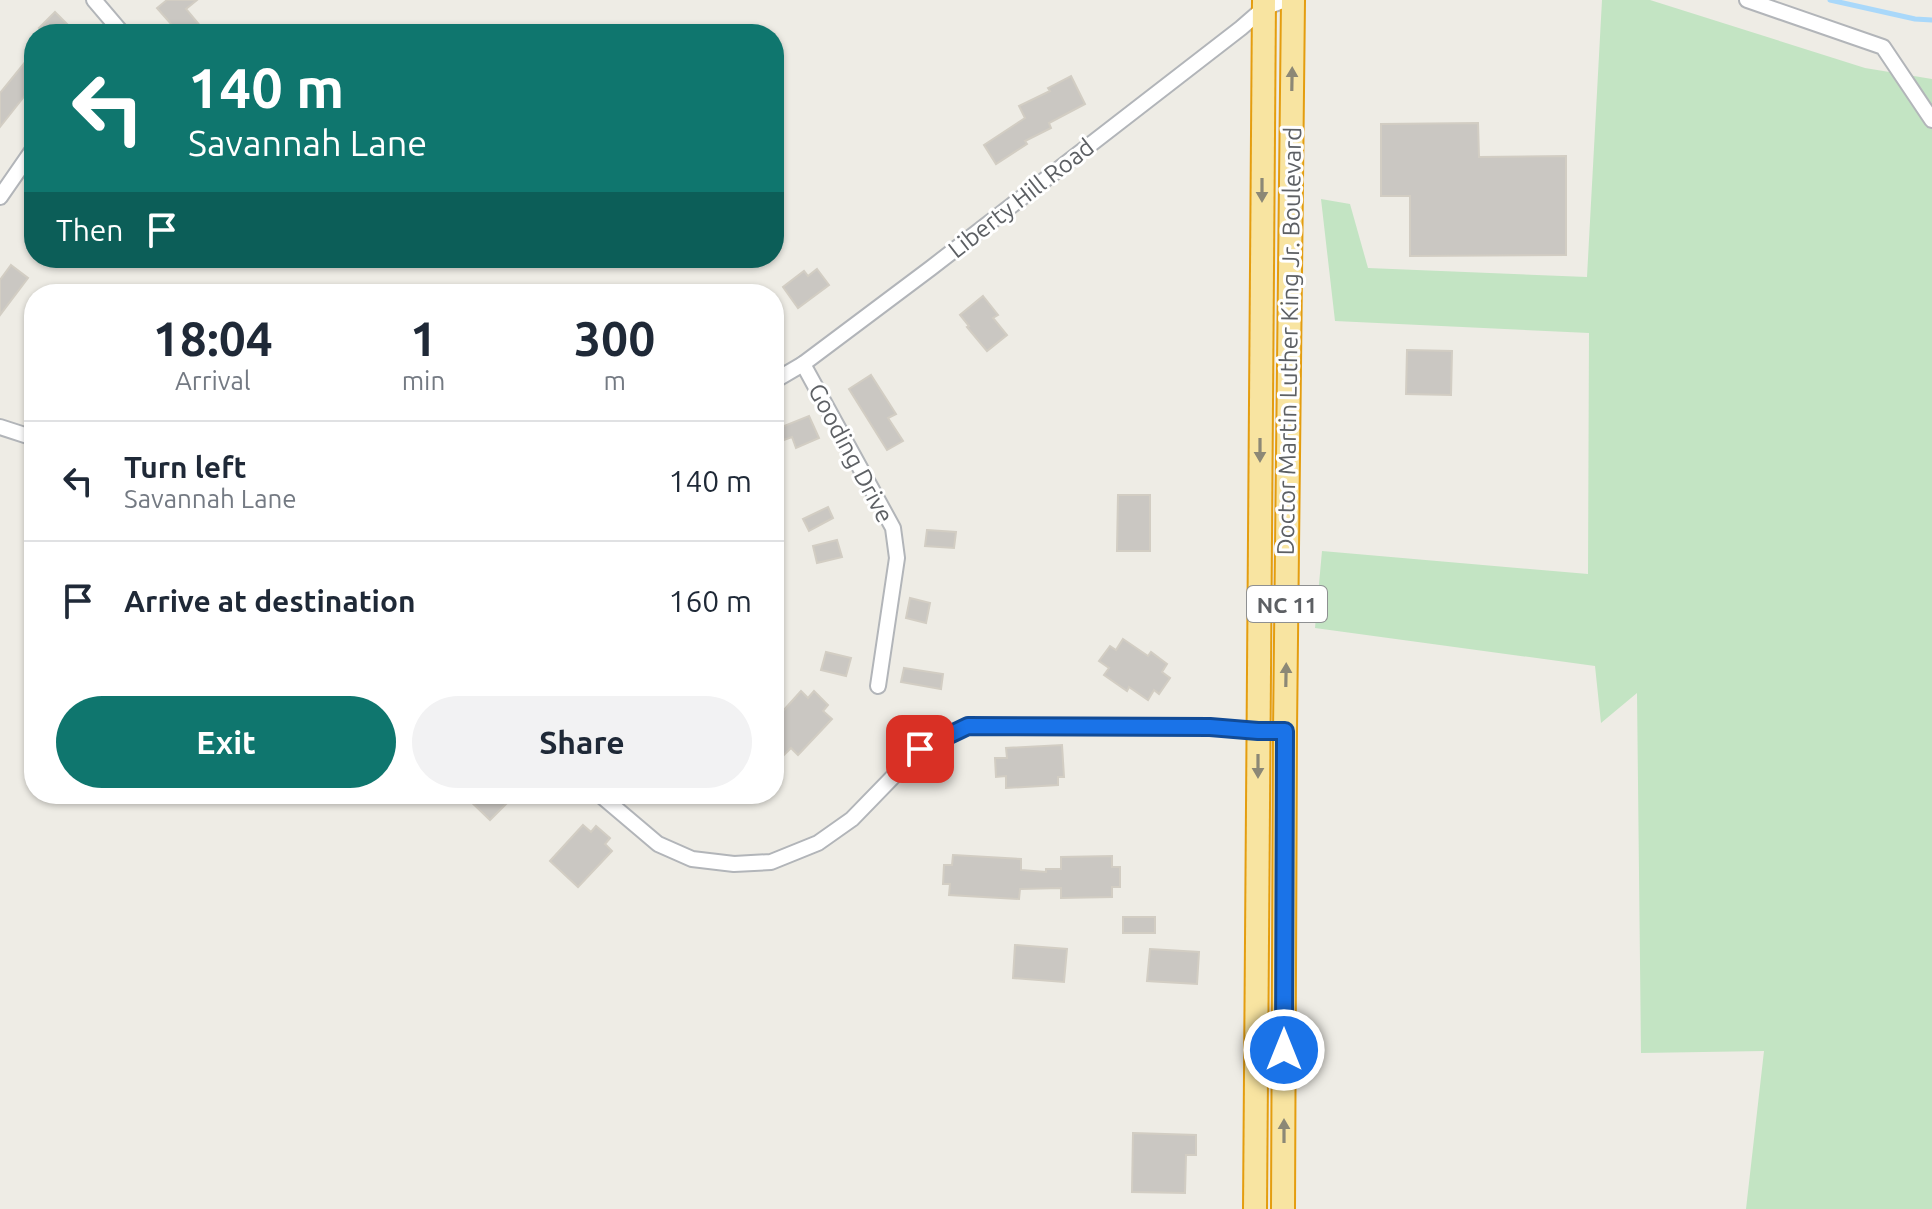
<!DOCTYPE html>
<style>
:root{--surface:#fff;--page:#f2f2f3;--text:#1f2937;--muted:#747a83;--line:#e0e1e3;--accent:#0f766e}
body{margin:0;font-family:Ubuntu,sans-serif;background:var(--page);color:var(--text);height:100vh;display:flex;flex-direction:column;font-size:30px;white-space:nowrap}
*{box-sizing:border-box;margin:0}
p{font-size:26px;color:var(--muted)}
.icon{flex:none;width:44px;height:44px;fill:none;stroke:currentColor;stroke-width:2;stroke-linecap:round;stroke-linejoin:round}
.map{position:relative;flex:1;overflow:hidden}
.details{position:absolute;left:24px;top:284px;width:760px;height:520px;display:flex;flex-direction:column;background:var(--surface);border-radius:32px;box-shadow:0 2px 6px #0004}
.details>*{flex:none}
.top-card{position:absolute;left:24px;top:24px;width:760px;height:244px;border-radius:32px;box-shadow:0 2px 6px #0004;background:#0f766e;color:#fff;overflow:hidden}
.pin{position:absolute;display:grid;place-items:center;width:68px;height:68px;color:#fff;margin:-34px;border-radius:16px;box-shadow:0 4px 12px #0006}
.me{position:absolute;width:88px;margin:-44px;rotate:0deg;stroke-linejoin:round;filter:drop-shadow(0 0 6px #0008)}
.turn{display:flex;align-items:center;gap:28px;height:168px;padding:0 32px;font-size:36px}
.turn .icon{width:104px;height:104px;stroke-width:2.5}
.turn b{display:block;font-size:56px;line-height:68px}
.then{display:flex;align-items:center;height:76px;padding:0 32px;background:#0003;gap:16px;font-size:30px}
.eta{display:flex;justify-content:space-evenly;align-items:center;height:136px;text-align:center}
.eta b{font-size:48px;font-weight:700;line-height:56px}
.primary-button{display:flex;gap:16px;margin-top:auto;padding:16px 32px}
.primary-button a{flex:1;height:92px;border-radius:48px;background:var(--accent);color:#fff;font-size:32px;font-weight:700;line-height:92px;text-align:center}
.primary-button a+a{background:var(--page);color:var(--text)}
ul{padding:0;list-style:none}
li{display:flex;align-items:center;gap:24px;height:120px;padding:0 32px;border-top:2px solid var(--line)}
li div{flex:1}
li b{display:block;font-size:30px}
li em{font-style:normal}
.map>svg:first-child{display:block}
.green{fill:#c3e4c3}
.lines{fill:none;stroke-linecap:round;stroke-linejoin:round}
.stream{stroke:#a9d8fa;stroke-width:5}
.building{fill:#cac7c2;stroke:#d2cdc3;stroke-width:2}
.minor-casing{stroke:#b2b5b9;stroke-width:18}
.trunk-casing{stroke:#e49d0f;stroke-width:26}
.minor{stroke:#fff;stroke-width:14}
.trunk{stroke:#f8e4a1;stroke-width:22}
.oneway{fill:#8c8876}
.route-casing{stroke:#114b97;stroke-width:20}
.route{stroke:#1a73e8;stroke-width:14}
.labels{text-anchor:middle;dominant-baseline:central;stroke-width:6;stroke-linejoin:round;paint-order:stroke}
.shield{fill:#fff;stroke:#8e9092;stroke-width:2}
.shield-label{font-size:22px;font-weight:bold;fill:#5d6064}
.street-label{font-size:24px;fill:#5d6064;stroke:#fff}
</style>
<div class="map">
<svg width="1932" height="1209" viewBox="0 0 1932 1209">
<rect width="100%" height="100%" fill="#eeece5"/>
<path class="green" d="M1602,0H1650L1865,68L1932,79V1209H1746L1764,1051L1641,1053L1637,693L1601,723L1595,666L1315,628L1322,551L1588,574L1589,333L1335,321L1321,199L1350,204L1368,268L1587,277Z"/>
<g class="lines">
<path class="stream" d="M1830,0L1915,19L1932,20"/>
</g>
<g class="building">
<path d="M167,0H197L186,9L207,34H180L157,8Z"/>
<path d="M55,12L70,27L63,34H45L39,28Z"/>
<path d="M34,51V84L0,127V93Z"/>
<path d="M1071,76L1085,104L1049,123L1051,128L1025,141L1027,144L996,164L984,145L1025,118L1019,106L1050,91L1048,88Z"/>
<path d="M1478,123L1479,157L1566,156V255L1410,256V196H1381V124Z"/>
<path d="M11,265L28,278L0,315V280Z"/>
<path d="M817,269L829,285L798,308L783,287L804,271L808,276Z"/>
<path d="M983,296L998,315L993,318L1007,335L987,351L967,327L969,326L960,315Z"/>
<path d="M1407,350L1452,351L1451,395L1406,394Z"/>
<path d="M871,375L896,414L888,418L903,441L887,450L849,389Z"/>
<path d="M809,416L819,438L796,448L792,437L784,440L779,428Z"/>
<path d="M1118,495H1150V551H1117Z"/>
<path d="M828,507L833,518L809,531L803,519Z"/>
<path d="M927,530L956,532L954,548L925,546Z"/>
<path d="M837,540L842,557L817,563L813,546Z"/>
<path d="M910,598L930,603L926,623L906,618Z"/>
<path d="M1123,639L1148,656L1151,652L1167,664L1162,672L1170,678L1159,694L1154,690L1148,700L1129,687L1127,691L1104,675L1109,668L1099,661L1110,646L1116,650Z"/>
<path d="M826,652L851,658L846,676L821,670Z"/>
<path d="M904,668L943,674L941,689L901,682Z"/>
<path d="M801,691L808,698L814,691L828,705L823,711L832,719L798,755L791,748L783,756L774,748V721Z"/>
<path d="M1062,745L1064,777H1058V785L1006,788V776L996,777L995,758H1007L1006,748Z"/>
<path d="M463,794H516L490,820Z"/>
<path d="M583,825L591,832L596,826L610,838L605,844L612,851L578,887L550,861Z"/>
<path d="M953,855L1021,859V870L1046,872V869H1061V857L1112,856V867H1120V887H1112V897L1061,898V888L1020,889L1019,899L949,895L950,884H943L944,865H952Z"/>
<rect x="1123" y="917" width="32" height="16"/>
<path d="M1015,945L1067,949L1064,982L1013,978Z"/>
<path d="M1150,949L1199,952L1197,984L1147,981Z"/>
<path d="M1133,1133L1196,1135V1155H1186L1185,1193L1132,1192Z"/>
</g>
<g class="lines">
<defs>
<g id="minor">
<path d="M94,0L123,34"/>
<path d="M1747,0L1883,47L1932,120"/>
<path d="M0,197L34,148"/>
<path d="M803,364L893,528L897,558L878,686"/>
<path d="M774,381L803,364L931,268L1241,28L1264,8L1285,0"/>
<path d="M0,427L34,438"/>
<path d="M599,794L658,844L692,859L734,864L771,862L818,843L852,819L920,749L968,726L1210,727L1258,731H1285"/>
</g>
<g id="trunk">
<path d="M1255,1209L1264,0"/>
<path d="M1283,1209L1285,731L1293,0"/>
</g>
</defs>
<use href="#minor" class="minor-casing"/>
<use href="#trunk" class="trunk-casing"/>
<use href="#minor" class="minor"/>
<use href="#trunk" class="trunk"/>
</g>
<defs><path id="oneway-solid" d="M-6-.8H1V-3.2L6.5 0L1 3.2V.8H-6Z" transform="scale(2)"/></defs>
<g class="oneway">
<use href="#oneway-solid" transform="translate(1292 79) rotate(-89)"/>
<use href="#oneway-solid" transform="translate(1262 190) rotate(90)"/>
<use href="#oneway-solid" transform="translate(1260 450) rotate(90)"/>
<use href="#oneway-solid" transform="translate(1286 675) rotate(-89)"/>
<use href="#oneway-solid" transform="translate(1258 766) rotate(90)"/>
<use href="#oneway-solid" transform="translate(1284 1131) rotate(-90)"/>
</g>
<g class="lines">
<defs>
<path id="route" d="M920,749L968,726L1210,727L1258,731H1285L1284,1050"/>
</defs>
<use href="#route" class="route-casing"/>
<use href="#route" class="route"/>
</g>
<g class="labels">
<rect class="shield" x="1247" y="586" width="80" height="36" rx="6"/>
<g class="shield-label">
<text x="1287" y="604">NC 11</text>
</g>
<g class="street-label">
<text transform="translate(1021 198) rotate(-38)">Liberty Hill Road</text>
<text transform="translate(1289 341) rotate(-89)">Doctor Martin Luther King Jr. Boulevard</text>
<text transform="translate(851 453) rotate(62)">Gooding Drive</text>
</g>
</g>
</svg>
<div class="pin" style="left:920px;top:749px;background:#d93025"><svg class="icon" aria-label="arrive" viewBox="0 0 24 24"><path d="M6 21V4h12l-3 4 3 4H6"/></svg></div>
<svg class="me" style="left:1284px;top:1050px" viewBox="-20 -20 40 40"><circle r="17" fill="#1a73e8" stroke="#fff" stroke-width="3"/><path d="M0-11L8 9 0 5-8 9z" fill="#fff"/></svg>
<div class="top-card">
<div class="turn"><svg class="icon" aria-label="left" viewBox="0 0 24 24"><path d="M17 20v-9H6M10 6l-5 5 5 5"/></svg><div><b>140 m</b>Savannah Lane</div></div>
<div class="then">Then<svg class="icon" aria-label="arrive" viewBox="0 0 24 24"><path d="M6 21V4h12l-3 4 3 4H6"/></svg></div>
</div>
<section class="details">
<div class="eta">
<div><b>18:04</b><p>Arrival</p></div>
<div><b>1</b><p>min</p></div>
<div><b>300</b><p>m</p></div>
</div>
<ul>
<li><svg class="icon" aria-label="left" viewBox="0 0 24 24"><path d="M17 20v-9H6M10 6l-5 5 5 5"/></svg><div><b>Turn left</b><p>Savannah Lane</p></div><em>140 m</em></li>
<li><svg class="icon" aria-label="arrive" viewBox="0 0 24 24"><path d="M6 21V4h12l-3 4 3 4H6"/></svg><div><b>Arrive at destination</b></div><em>160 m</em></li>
</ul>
<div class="primary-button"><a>Exit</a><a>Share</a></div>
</section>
</div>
